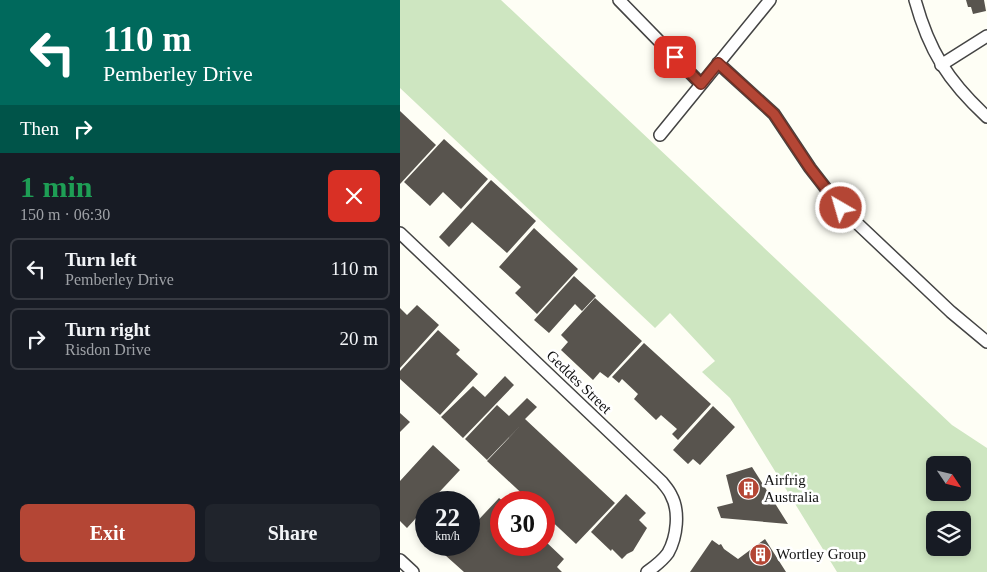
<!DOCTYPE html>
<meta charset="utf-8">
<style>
:root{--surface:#171b24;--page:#20242c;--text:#f1f3f6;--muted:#9ea1a6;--line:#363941;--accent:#b44635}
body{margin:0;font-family:Georgia,serif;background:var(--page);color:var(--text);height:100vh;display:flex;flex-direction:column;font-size:19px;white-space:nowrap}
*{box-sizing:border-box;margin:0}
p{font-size:16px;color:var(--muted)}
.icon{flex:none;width:28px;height:28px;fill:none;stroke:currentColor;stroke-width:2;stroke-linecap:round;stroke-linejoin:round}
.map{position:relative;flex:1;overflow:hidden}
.panel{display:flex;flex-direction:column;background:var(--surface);width:400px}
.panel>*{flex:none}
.banner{background:#00695c;color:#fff;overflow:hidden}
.needle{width:32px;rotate:125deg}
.buttons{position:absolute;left:526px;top:456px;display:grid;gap:10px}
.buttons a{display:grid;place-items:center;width:45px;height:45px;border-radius:8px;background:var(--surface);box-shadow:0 2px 8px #0003;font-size:25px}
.speed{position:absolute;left:15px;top:491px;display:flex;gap:10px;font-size:25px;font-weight:700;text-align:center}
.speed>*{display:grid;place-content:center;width:65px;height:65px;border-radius:50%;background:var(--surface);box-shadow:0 2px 8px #0003;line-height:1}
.speed small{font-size:12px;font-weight:400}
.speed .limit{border:8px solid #d22;background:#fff;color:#111}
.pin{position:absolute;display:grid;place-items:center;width:42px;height:42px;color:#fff;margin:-21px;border-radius:10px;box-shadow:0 2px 8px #0006}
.me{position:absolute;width:55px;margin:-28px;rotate:322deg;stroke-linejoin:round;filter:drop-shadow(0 0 4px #0008)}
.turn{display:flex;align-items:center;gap:18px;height:105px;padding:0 20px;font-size:22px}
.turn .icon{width:65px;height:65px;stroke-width:2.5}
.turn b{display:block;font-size:35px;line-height:42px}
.then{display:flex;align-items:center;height:48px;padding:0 20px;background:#0003;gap:10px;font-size:19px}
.round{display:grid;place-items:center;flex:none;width:52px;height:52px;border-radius:8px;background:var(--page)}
.overview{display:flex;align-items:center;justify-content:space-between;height:85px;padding:0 20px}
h1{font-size:30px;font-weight:700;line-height:38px;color:#1e9e55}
.cta{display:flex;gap:10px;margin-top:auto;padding:10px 20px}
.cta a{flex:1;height:58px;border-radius:8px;background:var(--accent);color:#fff;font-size:20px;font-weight:700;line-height:58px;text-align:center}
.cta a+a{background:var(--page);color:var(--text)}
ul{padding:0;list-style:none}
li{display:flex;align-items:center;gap:15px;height:62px;margin:0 10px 8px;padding:0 10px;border:2px solid var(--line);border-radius:8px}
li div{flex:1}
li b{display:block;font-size:19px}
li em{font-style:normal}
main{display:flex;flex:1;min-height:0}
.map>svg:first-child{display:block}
.green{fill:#cee6c1;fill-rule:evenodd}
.building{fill:#58544e}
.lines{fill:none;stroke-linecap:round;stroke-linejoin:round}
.minor-casing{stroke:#444;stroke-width:14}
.minor{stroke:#fff;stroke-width:11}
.route-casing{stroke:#752e22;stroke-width:12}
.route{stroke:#b44635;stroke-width:9}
.labels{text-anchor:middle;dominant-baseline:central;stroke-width:5;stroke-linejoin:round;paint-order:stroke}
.street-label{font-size:15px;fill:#111;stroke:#fff}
.poi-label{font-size:15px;fill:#111;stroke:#fff;text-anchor:start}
</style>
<main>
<section class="panel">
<div class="banner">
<div class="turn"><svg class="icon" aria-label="left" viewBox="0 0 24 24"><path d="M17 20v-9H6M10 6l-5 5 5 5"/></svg><div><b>110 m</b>Pemberley Drive</div></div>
<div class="then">Then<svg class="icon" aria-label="right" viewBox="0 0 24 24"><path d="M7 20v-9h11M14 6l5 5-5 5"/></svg></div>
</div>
<div class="overview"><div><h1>1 min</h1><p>150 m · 06:30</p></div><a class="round" style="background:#d93025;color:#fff"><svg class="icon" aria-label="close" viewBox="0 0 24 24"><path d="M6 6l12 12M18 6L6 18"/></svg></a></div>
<ul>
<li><svg class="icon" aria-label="left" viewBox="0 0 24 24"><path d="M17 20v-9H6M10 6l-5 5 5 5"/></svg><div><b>Turn left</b><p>Pemberley Drive</p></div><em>110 m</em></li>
<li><svg class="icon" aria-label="right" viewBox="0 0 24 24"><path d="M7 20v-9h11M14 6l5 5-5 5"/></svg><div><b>Turn right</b><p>Risdon Drive</p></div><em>20 m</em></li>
</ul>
<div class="cta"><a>Exit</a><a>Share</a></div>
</section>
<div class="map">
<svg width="587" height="572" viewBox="0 0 587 572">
<rect width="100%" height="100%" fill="#fefef5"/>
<path class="green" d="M0,0H101L552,425L587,448V572H437L330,398L302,372L315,361L270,313L255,328L0,88ZM535,465H562V492H535ZM535,520H562V548H535Z"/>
<g class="building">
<path d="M566,0H584L586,11L573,14L571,7H568Z"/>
<path d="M0,111L36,145L0,184Z"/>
<path d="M44,139L88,179L61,209L43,192L30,206L4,182Z"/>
<path d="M91,180L136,221L107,253L72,222L49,247L39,237Z"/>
<path d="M134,228L178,269L137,314L115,293L121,287L99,267Z"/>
<path d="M174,276L196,296L182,311L175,304L149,333L134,320Z"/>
<path d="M195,298L242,341L208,378L200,372L193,380L161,350L168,342L161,335Z"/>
<path d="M17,305L39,325L0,368V308L7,315Z"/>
<path d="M38,330L60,350L56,354L78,374L40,415L0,379V371Z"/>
<path d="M244,343L311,404L278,440L272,434L277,429L261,415L256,420L234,399L238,394L222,379L219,383L212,377Z"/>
<path d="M105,376L114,385L63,438L41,417L73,386L85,397Z"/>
<path d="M127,398L137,407L125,419L215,503L176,544L144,514V502H131L87,461L121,425L87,460L65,439L97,405L109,416Z"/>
<path d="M313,406L335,427L300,465L293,459L288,464L273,450Z"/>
<path d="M0,413L10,422L0,432Z"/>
<path d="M33,445L60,470L30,502H26V507L7,528L0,521V481Z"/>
<path d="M352,467L388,524L321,518L317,507L333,503L326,475Z"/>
<path d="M226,494L246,513L239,520L247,528L233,551L227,554L222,559L212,549L211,551L191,532Z"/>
<path d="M99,498L104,502H101V545H144V540L164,559L157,567L162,572H64L45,555L55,545H69V530Z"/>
<path d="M365,539L386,572H290L312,540L319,545L321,544L324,549L338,559Z"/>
</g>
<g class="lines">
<defs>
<g id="minor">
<path d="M219,0L301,84"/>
<path d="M515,0C529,51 548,81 587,117"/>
<path d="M318,63L374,114L410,168L441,208L551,312L587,342"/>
<path d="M541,65L587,36"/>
<path d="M260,135L370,0"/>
<path d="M0,233L262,482C265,486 269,490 271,495C280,511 277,537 268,553C263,560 254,567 247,572"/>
<path d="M0,560L13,572"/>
</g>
</defs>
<use href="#minor" class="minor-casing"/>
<use href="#minor" class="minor"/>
</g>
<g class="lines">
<defs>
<path id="route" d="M275,57L301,84L318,63L374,114L410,168L441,208"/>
</defs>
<use href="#route" class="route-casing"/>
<use href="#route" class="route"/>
</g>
<defs>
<symbol id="building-disc" viewBox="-11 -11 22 22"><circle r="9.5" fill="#b44635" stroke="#fff"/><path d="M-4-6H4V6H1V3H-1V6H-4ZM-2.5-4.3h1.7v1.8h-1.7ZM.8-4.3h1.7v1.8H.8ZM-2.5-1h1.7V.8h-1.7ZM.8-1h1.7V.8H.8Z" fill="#fff"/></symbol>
</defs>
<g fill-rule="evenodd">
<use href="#building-disc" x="336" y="476" width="25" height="25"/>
<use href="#building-disc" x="348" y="542" width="25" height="25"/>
</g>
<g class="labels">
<g class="street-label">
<text transform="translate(179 382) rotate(44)">Geddes Street</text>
</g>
<g class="poi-label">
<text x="364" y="480">Airfrig<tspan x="364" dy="17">Australia</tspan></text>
<text x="376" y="554">Wortley Group</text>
</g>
</g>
</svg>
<div class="buttons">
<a><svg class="needle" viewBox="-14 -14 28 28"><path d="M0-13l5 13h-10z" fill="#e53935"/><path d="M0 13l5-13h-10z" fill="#9ea1a6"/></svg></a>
<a><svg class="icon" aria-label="layers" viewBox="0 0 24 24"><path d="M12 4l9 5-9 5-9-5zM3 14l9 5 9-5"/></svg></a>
</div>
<div class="speed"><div>22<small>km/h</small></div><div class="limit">30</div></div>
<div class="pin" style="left:275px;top:57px;background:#d93025"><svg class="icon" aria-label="arrive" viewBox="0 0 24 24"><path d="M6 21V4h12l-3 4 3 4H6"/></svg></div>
<svg class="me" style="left:441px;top:208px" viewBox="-20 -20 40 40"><circle r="17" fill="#b44635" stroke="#fff" stroke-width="3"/><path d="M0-11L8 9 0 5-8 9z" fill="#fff"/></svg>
</div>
</main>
